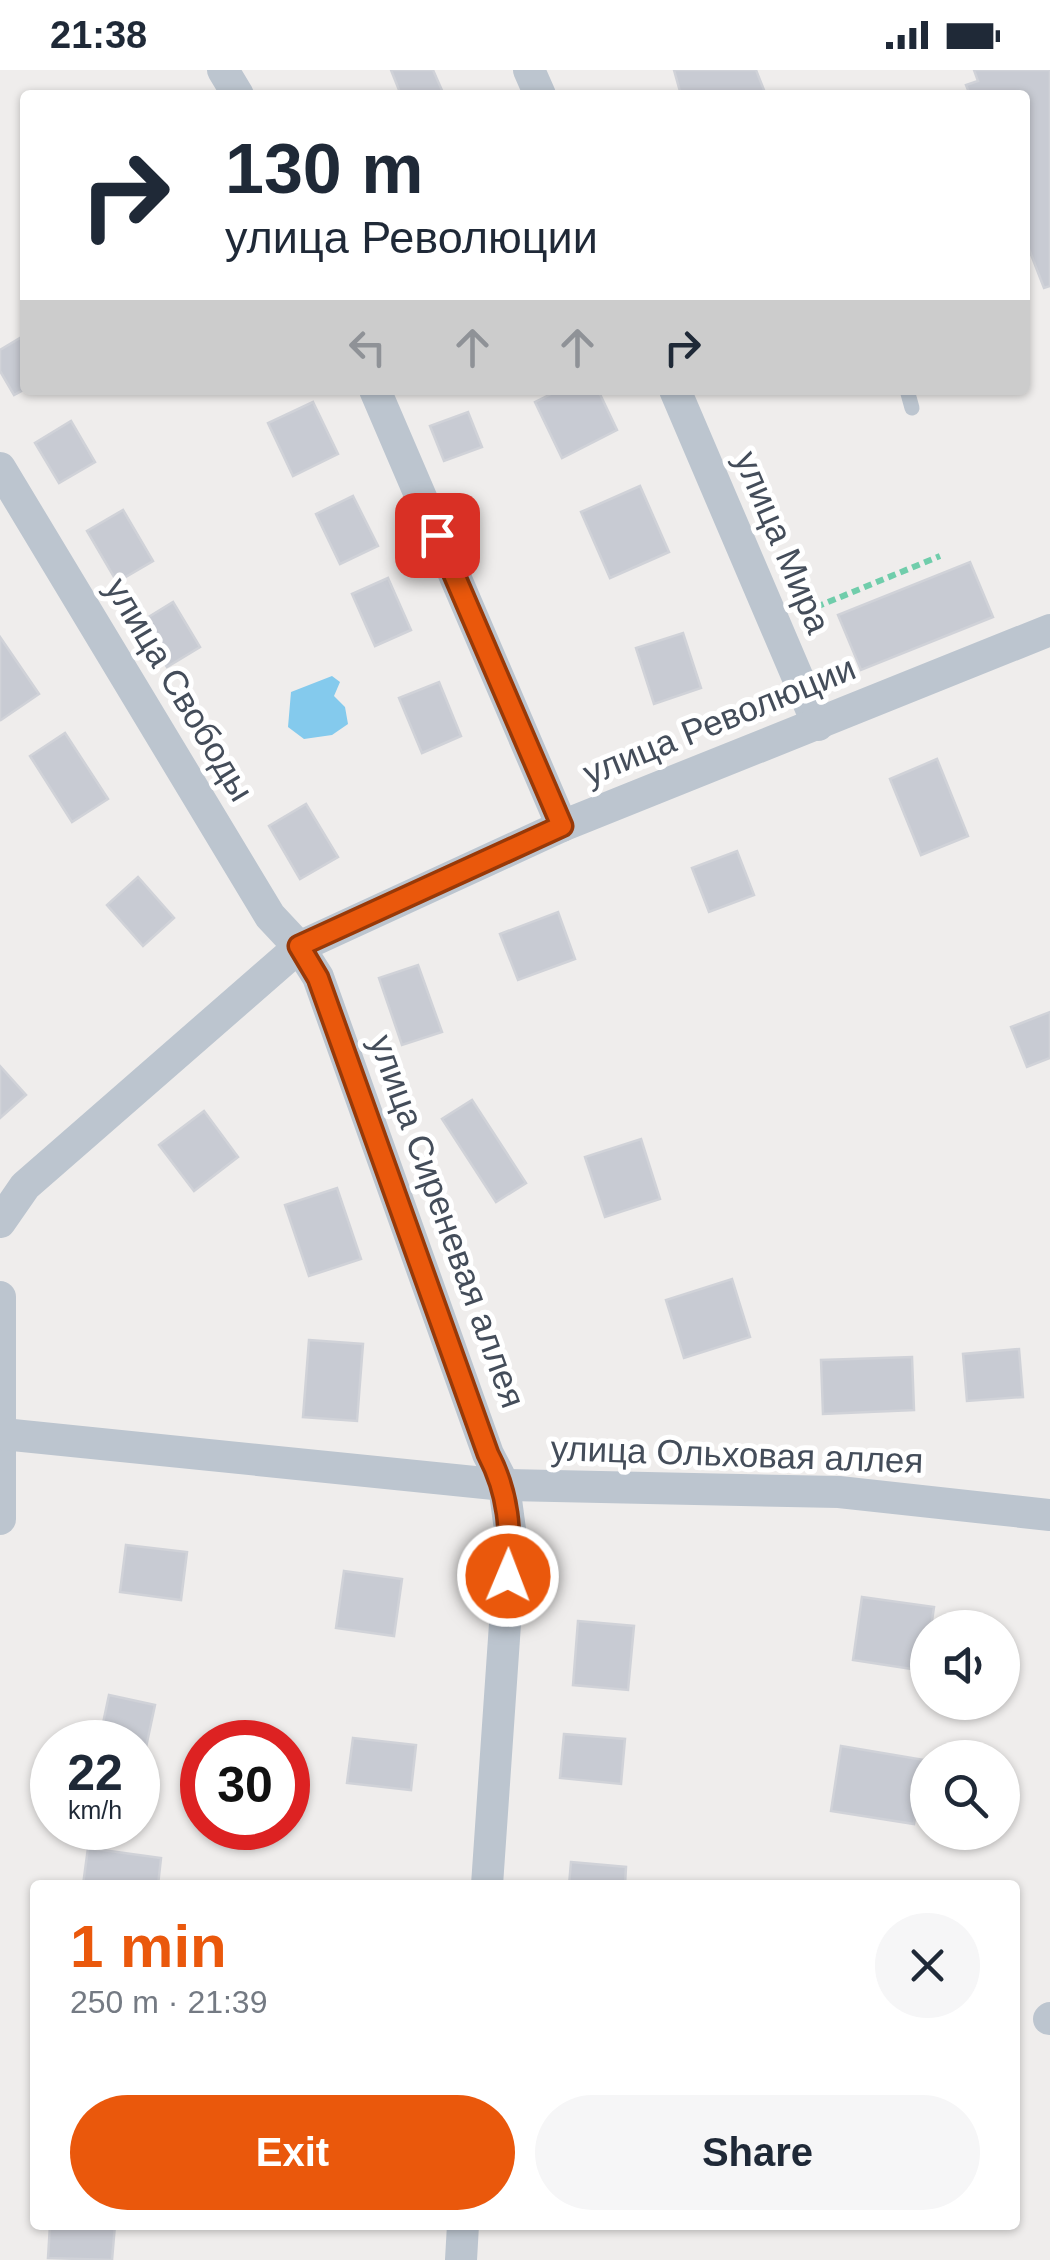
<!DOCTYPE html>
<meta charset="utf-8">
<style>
:root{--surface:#fff;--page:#f6f6f7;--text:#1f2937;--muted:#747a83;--accent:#ea580c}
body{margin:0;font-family:Helvetica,sans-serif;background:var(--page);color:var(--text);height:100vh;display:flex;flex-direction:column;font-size:38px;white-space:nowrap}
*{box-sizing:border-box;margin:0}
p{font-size:32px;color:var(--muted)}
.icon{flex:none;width:55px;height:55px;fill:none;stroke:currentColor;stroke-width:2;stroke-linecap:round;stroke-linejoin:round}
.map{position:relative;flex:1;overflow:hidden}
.panel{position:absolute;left:30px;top:1810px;width:990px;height:350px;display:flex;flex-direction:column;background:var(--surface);border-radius:10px;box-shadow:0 2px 8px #0004}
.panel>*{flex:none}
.hud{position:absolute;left:20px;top:20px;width:1010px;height:305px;border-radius:10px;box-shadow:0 2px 8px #0004;background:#fff;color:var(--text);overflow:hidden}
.fabs{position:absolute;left:910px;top:1540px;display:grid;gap:20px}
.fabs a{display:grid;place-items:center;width:110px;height:110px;border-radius:50%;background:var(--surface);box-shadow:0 2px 8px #0004;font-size:50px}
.speed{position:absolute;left:30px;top:1650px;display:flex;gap:20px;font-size:50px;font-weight:700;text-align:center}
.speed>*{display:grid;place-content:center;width:130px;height:130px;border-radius:50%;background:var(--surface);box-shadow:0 2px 8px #0004;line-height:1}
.speed small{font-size:25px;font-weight:400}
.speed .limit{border:15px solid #d22;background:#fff;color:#111}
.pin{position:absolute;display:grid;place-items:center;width:85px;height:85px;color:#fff;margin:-42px;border-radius:20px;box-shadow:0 5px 15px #0006}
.me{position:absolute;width:110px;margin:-55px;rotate:1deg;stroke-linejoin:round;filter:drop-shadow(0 0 8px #0008)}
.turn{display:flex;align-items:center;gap:35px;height:210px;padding:0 40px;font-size:45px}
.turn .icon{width:130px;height:130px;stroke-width:2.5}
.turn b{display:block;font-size:70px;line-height:85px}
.lanes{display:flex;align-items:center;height:95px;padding:0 40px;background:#0003;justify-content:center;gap:50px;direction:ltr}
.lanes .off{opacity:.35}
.round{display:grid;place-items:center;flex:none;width:105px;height:105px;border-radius:52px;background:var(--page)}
.head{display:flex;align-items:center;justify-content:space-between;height:170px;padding:0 40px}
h1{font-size:60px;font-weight:700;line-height:75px;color:var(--accent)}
.button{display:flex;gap:20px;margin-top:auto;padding:20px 40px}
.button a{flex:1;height:115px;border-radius:60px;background:var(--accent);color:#fff;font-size:40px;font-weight:700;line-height:115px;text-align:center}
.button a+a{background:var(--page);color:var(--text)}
.status{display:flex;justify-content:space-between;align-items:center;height:70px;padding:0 50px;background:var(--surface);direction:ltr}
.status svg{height:28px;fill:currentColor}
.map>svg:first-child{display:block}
.water{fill:#84caed}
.building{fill:#c8cbd3;stroke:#d0d2d8;stroke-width:2.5}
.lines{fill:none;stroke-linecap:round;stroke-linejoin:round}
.path{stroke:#70cdab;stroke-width:6;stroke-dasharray:8 5;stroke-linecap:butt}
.service{stroke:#bcc5cf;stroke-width:15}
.minor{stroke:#bcc5cf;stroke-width:32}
.route-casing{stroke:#983908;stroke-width:25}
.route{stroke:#ea580c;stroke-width:18}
.labels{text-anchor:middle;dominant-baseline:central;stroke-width:10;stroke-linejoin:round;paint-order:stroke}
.street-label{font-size:35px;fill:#444d5a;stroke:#fff}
</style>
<div class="status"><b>21:38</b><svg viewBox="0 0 49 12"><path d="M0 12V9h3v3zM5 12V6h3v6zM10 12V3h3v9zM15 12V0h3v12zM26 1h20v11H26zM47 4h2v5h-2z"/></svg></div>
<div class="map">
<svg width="1050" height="2190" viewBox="0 0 1050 2190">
<rect width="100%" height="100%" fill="#efedec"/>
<path class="water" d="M332,606L340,612L334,626L345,637L348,654L332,665L304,669L288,657L291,622Z"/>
<g class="building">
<path d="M391,0H433L444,25H401Z"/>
<path d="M674,0H756L766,25H681Z"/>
<path d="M974,0H1050V216L1044,218L1025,169V25H970L966,15L978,11Z"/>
<path d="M25,265V319L14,325L0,301V280Z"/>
<path d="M559,320H598L617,360L562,388L535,332Z"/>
<path d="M313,332L338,384L293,406L268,353Z"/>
<path d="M468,342L482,377L444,391L430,356Z"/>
<path d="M71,351L95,392L59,413L35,373Z"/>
<path d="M640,416L669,482L610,508L581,442Z"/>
<path d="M353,426L378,476L340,494L316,444Z"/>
<path d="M123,440L153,491L117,512L87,461Z"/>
<path d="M970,492L993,547L861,600L838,545Z"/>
<path d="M388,508L411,560L375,576L352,524Z"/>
<path d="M173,532L200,577L167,597L139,553Z"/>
<path d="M683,563L701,618L654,634L636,578Z"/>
<path d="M0,567L39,624L1,650L0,648Z"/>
<path d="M439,612L461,666L422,683L399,628Z"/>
<path d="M65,663L108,729L72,752L30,686Z"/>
<path d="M937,689L968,766L921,785L890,709Z"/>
<path d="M306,734L338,787L300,809L269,756Z"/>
<path d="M737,781L754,825L709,842L692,798Z"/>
<path d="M138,807L174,848L143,876L107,835Z"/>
<path d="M558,842L575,889L518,910L500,864Z"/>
<path d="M418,895L442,962L402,975L379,908Z"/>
<path d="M1050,942V988L1027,997L1011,957Z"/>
<path d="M0,996L26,1025L0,1048Z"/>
<path d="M472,1030L526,1113L496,1132L442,1049Z"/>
<path d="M204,1041L238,1087L194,1121L159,1075Z"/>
<path d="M641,1069L660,1129L605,1147L585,1087Z"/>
<path d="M337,1118L361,1189L309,1206L285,1135Z"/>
<path d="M732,1209L750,1267L684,1288L666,1230Z"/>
<path d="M309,1270L363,1274L357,1351L303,1347Z"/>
<path d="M1019,1279L1023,1327L967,1331L963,1284Z"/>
<path d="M912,1287L914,1340L823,1344L821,1290Z"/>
<path d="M126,1475L187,1482L181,1530L120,1522Z"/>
<path d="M344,1501L402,1509L394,1566L336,1558Z"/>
<path d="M862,1527L934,1537L931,1558H928L925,1601L853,1590Z"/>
<path d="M578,1551L634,1556L628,1620L573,1615Z"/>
<path d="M109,1625L155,1635L139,1710L138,1672H99Z"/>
<path d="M564,1664L625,1669L621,1714L560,1708Z"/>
<path d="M353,1668L416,1675L411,1720L347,1713Z"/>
<path d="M841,1676L924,1690L914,1754L831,1741Z"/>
<path d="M88,1778L161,1788L158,1815H83Z"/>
<path d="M571,1792L626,1797L625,1815H569Z"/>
<path d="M50,2155H115L112,2190L48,2188Z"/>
</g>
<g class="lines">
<path class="path" d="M804,542L940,486"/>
<path class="service" d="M907,320L912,338"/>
<g class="minor">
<path d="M223,0L238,25"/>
<path d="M529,0L540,25"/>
<path d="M375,320L562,756"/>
<path d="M675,320L818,655"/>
<path d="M0,398L270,846L299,877L318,907L488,1384L504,1415L511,1467L487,1815"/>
<path d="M0,1152L25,1116L299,877L562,756L1050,560"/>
<path d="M0,1227V1449"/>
<path d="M3,1364L504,1415L839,1422L1050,1445"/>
<path d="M1049,1949L1050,1948"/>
<path d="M461,2190L463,2155"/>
</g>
</g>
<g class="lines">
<defs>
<path id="route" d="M437,465L562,756L299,876L318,908L488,1384C509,1424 511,1461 508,1506"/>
</defs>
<use href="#route" class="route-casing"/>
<use href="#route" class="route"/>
</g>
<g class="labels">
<g class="street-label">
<text transform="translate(783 472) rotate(67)">улица Мира</text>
<text transform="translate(180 619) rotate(59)">улица Свободы</text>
<text transform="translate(719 650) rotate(-22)">улица Революции</text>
<text transform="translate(448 1151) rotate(70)">улица Сиреневая аллея</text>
<text transform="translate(737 1384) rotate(2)">улица Ольховая аллея</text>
</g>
</g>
</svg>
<div class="fabs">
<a><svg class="icon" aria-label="sound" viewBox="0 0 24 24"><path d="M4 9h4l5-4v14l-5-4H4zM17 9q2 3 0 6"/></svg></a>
<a><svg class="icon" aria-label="search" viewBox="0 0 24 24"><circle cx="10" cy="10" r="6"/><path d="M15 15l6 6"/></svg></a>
</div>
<div class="speed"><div>22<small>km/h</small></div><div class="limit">30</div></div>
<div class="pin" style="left:437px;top:465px;background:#d93025"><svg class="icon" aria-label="arrive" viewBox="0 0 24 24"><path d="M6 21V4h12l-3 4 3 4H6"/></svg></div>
<svg class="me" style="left:508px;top:1506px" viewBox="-20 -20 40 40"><circle r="17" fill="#ea580c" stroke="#fff" stroke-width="3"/><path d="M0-11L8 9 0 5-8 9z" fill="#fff"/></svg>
<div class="hud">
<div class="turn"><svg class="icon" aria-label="right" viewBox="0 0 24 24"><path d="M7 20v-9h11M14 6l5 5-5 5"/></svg><div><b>130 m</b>улица Революции</div></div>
<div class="lanes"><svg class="icon off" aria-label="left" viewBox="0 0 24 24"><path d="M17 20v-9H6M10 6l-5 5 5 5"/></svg><svg class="icon off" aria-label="ahead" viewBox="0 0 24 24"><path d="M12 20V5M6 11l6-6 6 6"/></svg><svg class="icon off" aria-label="ahead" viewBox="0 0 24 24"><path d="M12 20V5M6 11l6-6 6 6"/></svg><svg class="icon" aria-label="right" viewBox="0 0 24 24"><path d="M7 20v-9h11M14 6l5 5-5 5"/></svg></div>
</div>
<section class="panel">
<div class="head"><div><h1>1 min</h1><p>250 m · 21:39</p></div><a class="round"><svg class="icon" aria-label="close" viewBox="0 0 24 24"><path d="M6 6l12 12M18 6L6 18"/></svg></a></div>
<div class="button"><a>Exit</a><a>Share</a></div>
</section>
</div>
